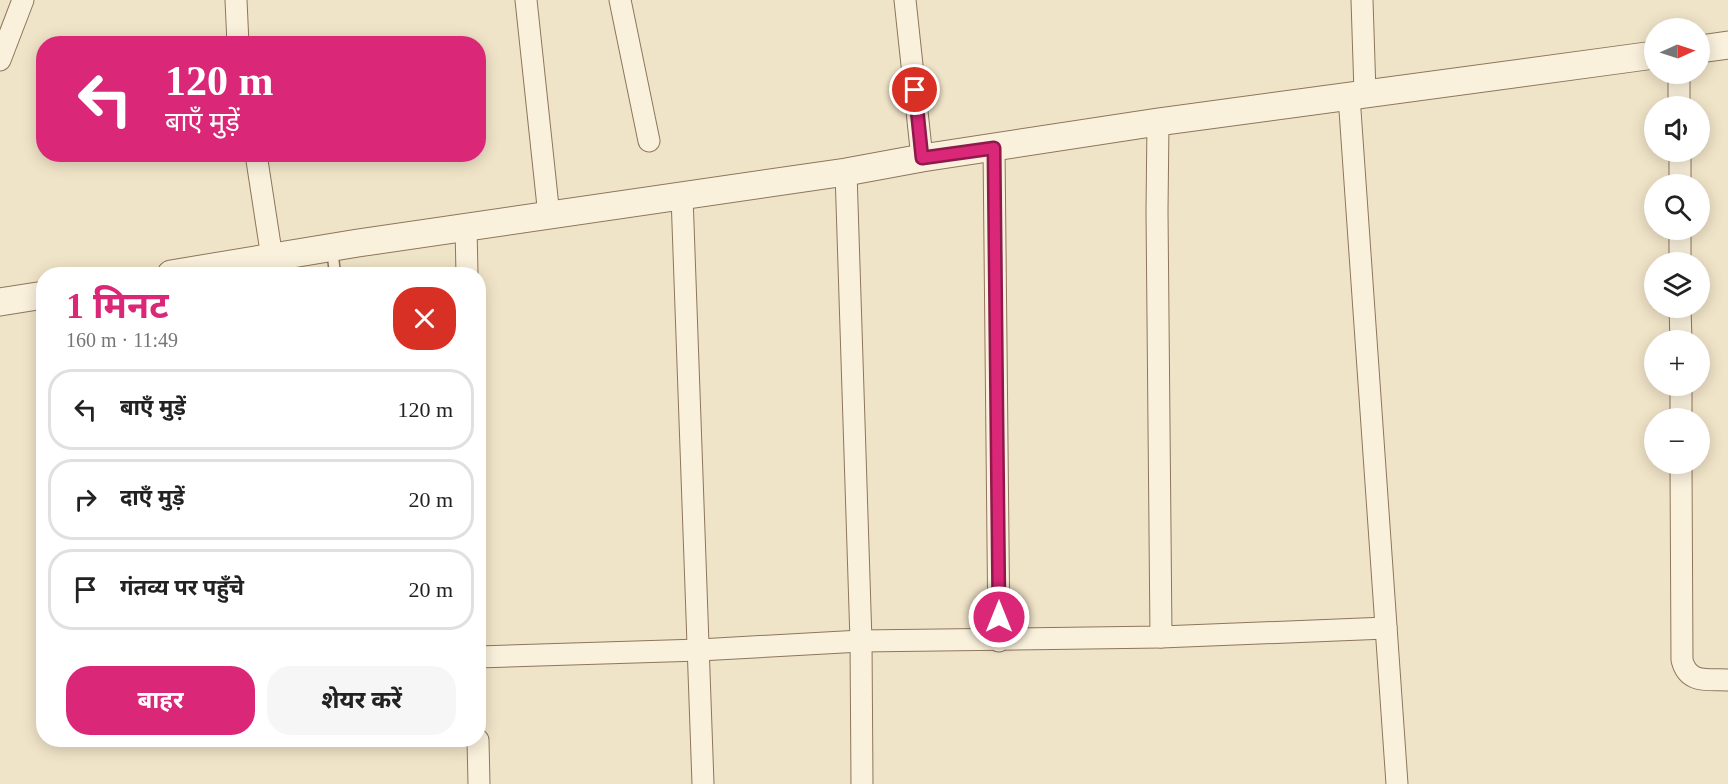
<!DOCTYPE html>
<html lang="hi">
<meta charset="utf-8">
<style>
:root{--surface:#fff;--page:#f6f6f6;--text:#222;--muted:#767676;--line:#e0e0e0;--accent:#db2777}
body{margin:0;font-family:"Times New Roman","Noto Sans Devanagari",serif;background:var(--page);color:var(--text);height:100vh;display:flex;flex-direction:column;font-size:22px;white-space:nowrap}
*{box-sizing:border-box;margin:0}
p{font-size:20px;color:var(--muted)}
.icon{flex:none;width:33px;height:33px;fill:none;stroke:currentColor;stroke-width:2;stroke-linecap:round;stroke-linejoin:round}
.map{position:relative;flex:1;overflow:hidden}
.details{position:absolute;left:36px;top:267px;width:450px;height:480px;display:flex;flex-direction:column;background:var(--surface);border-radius:24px;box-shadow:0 3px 15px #0003}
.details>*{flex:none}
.top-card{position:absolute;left:36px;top:36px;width:450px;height:126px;border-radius:24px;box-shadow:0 3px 15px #0003;background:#db2777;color:#fff;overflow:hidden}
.needle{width:39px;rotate:87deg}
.buttons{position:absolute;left:1644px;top:18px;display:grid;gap:12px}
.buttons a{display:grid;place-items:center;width:66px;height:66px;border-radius:50%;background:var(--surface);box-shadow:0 3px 15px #0003;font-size:30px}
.pin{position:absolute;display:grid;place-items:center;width:51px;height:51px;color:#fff;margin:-26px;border:3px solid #fff;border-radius:50%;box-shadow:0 2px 6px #0007}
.me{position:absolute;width:66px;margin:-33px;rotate:0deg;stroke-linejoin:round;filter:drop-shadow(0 0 4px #0008)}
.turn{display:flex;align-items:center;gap:21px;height:126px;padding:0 30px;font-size:27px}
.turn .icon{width:78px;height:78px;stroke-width:2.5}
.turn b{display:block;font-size:42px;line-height:51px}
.round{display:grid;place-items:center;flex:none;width:63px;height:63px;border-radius:24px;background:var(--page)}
.head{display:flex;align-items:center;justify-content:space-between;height:102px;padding:0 30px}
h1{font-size:36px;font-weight:700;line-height:45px;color:var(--accent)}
.primary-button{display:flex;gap:12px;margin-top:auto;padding:12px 30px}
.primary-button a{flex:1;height:69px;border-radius:24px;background:var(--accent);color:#fff;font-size:24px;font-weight:700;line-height:69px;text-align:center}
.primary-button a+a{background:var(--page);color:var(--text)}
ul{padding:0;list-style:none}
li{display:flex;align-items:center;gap:18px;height:81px;margin:0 12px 9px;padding:0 18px;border:3px solid var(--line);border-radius:24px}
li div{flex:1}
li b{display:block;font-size:22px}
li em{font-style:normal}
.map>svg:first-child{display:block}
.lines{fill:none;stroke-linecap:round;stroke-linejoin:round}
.service-casing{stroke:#8d765c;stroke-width:13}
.minor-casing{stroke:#8d765c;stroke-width:23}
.tertiary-casing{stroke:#8d765c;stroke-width:29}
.service{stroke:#faf1dc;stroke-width:10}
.minor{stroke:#faf1dc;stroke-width:21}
.tertiary{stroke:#faf1dc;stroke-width:27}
.route-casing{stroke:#8e194d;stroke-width:15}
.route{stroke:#db2777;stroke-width:10}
</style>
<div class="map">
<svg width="1728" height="784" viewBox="0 0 1728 784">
<rect width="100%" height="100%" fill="#f0e4c8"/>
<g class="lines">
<defs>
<path id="service" d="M332,248L335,274"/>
<g id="minor">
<path d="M236,0L238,44"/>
<path d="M526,0L549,216"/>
<path d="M620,0L649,141"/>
<path d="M905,0L922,158"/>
<path d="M1362,0L1365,93"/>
<path d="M0,60L23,0"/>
<path d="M1679,74V106"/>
<path d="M1349,96L1397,784"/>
<path d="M1158,122L1157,211L1161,637"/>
<path d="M994,148L999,641"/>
<path d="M1680,152V184"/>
<path d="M256,154L272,258"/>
<path d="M846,172L861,641L862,784"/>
<path d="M682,196L703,784"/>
<path d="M466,227L467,274"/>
<path d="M1680,230V262"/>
<path d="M1680,308L1681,340"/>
<path d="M1681,386V418"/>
<path d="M1681,464L1682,660C1688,684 1707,679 1728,680"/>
<path d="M478,657L699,650L861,641L1161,637L1386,628"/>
<path d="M478,740L479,784"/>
</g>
<g id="tertiary">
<path d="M1700,49L1728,45"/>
<path d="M171,274L358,243L846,172L922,158L1158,122L1654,55"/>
<path d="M0,302L44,295"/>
</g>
</defs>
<use href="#service" class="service-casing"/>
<use href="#minor" class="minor-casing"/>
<use href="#tertiary" class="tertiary-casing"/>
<use href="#service" class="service"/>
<use href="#minor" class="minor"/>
<use href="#tertiary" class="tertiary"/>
</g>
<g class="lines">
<defs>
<path id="route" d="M915,90L922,158L994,148L999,617"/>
</defs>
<use href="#route" class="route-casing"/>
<use href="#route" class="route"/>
</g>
</svg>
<div class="buttons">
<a><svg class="needle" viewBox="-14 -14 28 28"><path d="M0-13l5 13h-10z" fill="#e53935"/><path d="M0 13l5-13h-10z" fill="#767676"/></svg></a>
<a><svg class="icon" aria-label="sound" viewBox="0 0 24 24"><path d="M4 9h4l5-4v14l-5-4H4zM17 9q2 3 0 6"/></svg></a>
<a><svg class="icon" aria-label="search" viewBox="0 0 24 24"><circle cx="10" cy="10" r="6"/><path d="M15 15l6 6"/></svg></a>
<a><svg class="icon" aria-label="layers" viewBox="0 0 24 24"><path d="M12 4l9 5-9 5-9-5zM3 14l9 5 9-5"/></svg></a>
<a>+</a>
<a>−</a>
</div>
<div class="pin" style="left:915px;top:90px;background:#d93025"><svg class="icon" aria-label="arrive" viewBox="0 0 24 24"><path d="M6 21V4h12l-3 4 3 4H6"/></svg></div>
<svg class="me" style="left:999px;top:617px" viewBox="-20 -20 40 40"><circle r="17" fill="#db2777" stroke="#fff" stroke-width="3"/><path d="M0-11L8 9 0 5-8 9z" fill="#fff"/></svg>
<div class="top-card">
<div class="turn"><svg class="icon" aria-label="left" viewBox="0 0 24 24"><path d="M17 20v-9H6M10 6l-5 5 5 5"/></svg><div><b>120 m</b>बाएँ मुड़ें</div></div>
</div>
<section class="details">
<div class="head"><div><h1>1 मिनट</h1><p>160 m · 11:49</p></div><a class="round" style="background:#d93025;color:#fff"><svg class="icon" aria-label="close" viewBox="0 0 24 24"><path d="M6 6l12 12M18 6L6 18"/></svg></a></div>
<ul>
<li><svg class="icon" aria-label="left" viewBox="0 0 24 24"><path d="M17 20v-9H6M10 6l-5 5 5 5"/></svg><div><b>बाएँ मुड़ें</b></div><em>120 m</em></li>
<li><svg class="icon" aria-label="right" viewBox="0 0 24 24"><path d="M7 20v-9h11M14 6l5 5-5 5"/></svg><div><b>दाएँ मुड़ें</b></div><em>20 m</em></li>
<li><svg class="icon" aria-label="arrive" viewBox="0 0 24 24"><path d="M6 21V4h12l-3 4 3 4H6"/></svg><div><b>गंतव्य पर पहुँचे</b></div><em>20 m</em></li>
</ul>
<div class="primary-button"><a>बाहर</a><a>शेयर करें</a></div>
</section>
</div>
